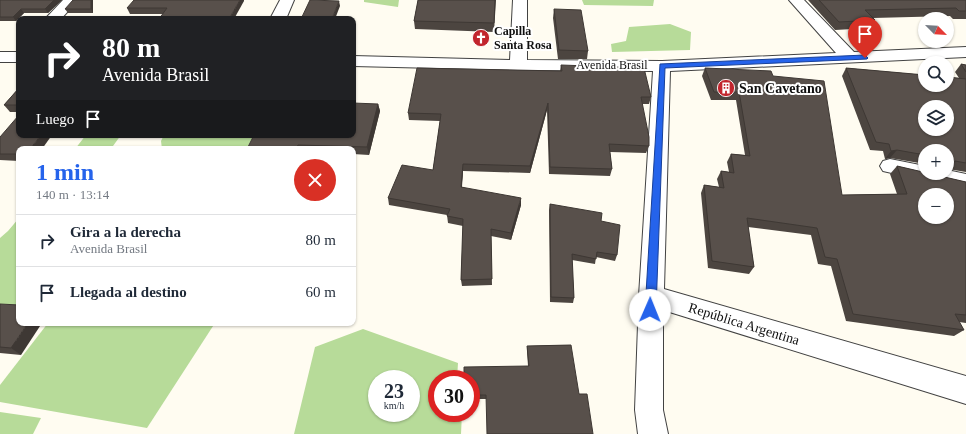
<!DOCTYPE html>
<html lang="es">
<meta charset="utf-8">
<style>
:root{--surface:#fff;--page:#f6f6f7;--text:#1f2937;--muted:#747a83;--line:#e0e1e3;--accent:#2563eb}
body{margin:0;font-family:Georgia,serif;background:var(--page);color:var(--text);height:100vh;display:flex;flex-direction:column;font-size:15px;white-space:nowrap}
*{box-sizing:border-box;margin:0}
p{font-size:13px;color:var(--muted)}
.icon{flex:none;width:22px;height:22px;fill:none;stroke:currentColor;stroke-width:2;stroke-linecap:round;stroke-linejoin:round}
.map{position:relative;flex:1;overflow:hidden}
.side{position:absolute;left:16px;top:146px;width:340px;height:180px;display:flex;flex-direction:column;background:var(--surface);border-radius:8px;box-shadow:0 1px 3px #0004}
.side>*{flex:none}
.hud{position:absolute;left:16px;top:16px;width:340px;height:122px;border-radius:8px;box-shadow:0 1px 3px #0004;background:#202124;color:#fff;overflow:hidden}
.needle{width:26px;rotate:114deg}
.controls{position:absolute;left:918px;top:12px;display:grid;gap:8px}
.controls a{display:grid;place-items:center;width:36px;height:36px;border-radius:50%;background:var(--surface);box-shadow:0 1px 3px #0004;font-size:20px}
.speed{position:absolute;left:368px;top:370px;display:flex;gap:8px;font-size:20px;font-weight:700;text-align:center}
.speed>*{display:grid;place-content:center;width:52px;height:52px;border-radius:50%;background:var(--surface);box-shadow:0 1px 3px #0004;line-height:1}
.speed small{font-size:10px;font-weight:400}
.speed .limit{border:6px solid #d22;background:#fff;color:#111}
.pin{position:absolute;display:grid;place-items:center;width:34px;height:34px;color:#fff;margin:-41px -17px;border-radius:50% 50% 50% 0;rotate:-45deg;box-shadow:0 0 4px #0007}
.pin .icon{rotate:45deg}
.me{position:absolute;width:44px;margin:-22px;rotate:1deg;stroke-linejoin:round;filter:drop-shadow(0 0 3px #0008)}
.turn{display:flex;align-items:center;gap:14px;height:84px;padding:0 20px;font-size:18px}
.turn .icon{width:52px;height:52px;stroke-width:2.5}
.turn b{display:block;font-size:28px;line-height:34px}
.then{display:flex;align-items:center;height:38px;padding:0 20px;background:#0003;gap:8px;font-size:15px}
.round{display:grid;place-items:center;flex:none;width:42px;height:42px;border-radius:21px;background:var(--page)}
.summary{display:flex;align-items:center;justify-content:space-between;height:68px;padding:0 20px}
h1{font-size:24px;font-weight:800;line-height:30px;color:var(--accent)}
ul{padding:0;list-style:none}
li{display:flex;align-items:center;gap:12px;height:52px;padding:0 20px;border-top:1px solid var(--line)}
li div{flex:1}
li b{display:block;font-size:15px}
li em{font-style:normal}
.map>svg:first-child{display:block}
.forest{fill:#b7db99;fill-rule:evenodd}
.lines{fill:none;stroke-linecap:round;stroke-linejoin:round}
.minor-casing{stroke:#424242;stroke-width:2}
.minor{fill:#fff;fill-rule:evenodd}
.wall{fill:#4c4540}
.shaded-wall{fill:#3e3834}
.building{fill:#58504b;stroke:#3e3834;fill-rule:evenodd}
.route{fill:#2563eb;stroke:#184099}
.labels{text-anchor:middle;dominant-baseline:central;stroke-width:4;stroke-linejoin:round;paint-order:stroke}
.far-poi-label{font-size:12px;font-weight:bold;fill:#0f0f0f;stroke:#fff;text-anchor:start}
.far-street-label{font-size:12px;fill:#0f0f0f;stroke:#fff}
.poi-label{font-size:14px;font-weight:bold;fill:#0f0f0f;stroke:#fff;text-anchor:start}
.street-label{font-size:14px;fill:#0f0f0f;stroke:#fff}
</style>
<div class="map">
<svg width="966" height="434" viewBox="0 0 966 434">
<rect width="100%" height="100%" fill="#fffcf1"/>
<g class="forest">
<path d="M364,0H399L398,7L364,2Z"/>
<path d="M582,0H654L653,6L584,5Z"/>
<path d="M670,24L691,32L690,50L612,52L611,44L626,41L629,27Z"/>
<path d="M86,135H121L113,146L131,149H75Z"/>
<path d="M164,135H254L247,149H162L161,141Z"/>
<path d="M19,218V306L0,304V238L8,231Z"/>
<path d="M48,323H215L147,428L0,402V385Z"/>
<path d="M363,329L458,363L457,379H437V413H462L461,434H294L315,347ZM377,379H411V413H377Z"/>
<path d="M0,412L41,418L33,434H0Z"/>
</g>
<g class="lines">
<defs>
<g id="minor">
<path d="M63,0H78L61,19H45Z"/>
<path d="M280,0H294L286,19H270Z"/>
<path d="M513,0H527V60L662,61L836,53L789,0H804L854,52L966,47V57L670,71L664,289L966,376V404L663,310V410L668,434H638L635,410L639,296L653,71L518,70L353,66V56L510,60Z"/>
<rect x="0" y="52" width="19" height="10"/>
<path d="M890,159L925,166V173H947V170L966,174V190L883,171L880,166L883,161Z"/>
</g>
</defs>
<use href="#minor" class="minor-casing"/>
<use href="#minor" class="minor"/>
</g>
<g class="wall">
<path d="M0,0H62L48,13H24L16,21H0Z"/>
<path d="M93,0V13H68L65,9Z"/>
<path d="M418,0H496L494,32L415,29L414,21Z"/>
<path d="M808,0H966V19H953L950,16L873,18L875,20L871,28L835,30Z"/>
<path d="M244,1L163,14H130L127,8Z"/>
<path d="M554,9L588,51L587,59H558L553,18Z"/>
<path d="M961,64L966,65V172L948,169L947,170V151H925V164L890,158L885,159L883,151L870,150L842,76L846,68L959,78L955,72Z"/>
<path d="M561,65L651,97L649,104H642L649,146L646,153L610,152L612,169L610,176L549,174L547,110L530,173L463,171L462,187L521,205L511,240L491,236L492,285L462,286L461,280L463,226L448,223L447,215L389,205L388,198L433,170L440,121L409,120L408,113L560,71Z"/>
<path d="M705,68L773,76L842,195L897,194L890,174L897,166L966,182V323L959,322L964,330L954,336L846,321L831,266L818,264L811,235L748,227L754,267L749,274L708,268L701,193L704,185L719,187L717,179L721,171L729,172L727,162L731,154L745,155L736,100H711L702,76Z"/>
<path d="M19,88V112H10L4,105Z"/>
<path d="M378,104L380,111L369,155L353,154V149H247Z"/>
<path d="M0,137L19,149V161L0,160Z"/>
<path d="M550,204L601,221L617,255L615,261L596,257L595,264L572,260L574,298L573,303L550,302L549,210Z"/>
<path d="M0,304L21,355L0,353Z"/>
<path d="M571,345L486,399H471V379L528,366L527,351V346Z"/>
</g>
<g class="shaded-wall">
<path d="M54,0H62L48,13L45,9Z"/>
<path d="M91,0H93V13L91,9Z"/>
<path d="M240,0H244V1L234,19H229Z"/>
<path d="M339,1L340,6L335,19H332Z"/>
<path d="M21,9L24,13L16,21L13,17Z"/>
<path d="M548,103L547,110L530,173V166Z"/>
<path d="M378,104L380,111L369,155L367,147Z"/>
<path d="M41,135H52L42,149H30Z"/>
<path d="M897,150L890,158L885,159L891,151Z"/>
<path d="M463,164V171L461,194V187Z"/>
<path d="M521,198V205L511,240V233Z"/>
<path d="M28,323H42L21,355L11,348Z"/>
</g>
<g class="building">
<path d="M0,0H54L45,9H21L13,17H0Z"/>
<path d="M73,0H91V9H65Z"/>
<path d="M134,0H240L229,19H159L167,8H127Z"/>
<path d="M310,0L339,1L332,19H301Z"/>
<path d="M418,0H495L494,23L414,21Z"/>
<path d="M819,0H966V11H959L956,8L865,10L875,20L839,22Z"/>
<path d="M554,9L581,10L588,51L559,50Z"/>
<path d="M961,64L966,65V72Z"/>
<path d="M561,65L644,68L651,97H641L649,137V146L609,144L612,169L550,167L548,103L530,166L463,164L461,187L521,198L511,233L491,229L492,279L461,280L463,219L447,216L450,209L388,198L402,165L433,170L441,114L408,113L417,68L562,71Z"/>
<path d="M705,68L771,71L773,76L824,81L842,195L907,194L897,166L966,182V315L955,314L964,330L853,314L837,259L825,257L817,228L747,218L754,267L712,261L704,185L724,188L721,171L734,173L731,154L750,156L739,92H714ZM925,195H947V217H925Z"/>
<path d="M846,68L925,75V85H947V77L966,79V163L955,161L953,164H947V151H925V155L897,150L891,151L889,144L876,142ZM925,107H947V129H925Z"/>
<path d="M19,88V105H4Z"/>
<path d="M353,103L378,104L367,147L298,145L296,149H247L254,135H353Z"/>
<path d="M19,115V135H41L30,149H19V154H0V137Z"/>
<path d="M550,204L602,213L601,221L620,225L617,255L597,252L596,259L572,254L574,298L551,297Z"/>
<path d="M0,304L19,305V323H28L11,348L0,347Z"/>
<path d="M571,345L579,394H587L593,434H487L486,395H471V379H464V367L529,366L527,346Z"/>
</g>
<path class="route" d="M865,55L868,58L867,59L665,68L656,310L654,314L650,315L647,314L645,310L660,64Z"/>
<defs>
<symbol id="church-disc" viewBox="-11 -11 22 22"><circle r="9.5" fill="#c2252d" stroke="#fff"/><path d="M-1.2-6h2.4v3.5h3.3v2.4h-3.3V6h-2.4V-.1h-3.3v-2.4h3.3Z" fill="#fff"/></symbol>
<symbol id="building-disc" viewBox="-11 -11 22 22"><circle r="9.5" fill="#c2252d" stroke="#fff"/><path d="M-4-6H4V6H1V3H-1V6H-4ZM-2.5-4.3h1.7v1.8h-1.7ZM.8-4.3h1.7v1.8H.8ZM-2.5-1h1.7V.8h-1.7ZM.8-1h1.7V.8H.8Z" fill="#fff"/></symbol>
</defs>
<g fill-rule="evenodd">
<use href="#church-disc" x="471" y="28" width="20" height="20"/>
<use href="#building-disc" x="716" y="78" width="20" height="20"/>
</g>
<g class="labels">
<g class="far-poi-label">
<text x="494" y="31">Capilla<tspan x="494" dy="14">Santa Rosa</tspan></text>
</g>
<g class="far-street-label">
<text x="612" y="65">Avenida Brasil</text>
</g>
<g class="poi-label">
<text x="739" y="88">San Cavetano</text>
</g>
<g class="street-label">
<text transform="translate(744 324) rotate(17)">República Argentina</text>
</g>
</g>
</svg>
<div class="controls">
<a><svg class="needle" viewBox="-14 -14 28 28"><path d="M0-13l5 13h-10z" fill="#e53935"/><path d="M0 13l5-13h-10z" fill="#747a83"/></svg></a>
<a><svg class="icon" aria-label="search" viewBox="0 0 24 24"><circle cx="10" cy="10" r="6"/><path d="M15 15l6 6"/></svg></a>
<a><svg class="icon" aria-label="layers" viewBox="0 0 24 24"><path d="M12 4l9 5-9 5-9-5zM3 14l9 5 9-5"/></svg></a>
<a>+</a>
<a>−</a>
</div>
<div class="speed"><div>23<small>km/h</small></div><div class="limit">30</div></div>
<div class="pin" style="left:865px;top:58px;background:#d93025"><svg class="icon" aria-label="arrive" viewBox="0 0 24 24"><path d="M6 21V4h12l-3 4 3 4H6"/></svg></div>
<svg class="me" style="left:650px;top:310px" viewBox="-20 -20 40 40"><circle r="19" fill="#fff"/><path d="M0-13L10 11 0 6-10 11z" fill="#2563eb"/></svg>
<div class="hud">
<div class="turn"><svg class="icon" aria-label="right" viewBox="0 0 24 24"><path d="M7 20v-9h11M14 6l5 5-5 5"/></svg><div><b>80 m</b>Avenida Brasil</div></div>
<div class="then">Luego<svg class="icon" aria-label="arrive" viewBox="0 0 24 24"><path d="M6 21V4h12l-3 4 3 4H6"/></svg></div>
</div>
<section class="side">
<div class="summary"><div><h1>1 min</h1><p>140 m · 13:14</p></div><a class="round" style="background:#d93025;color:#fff"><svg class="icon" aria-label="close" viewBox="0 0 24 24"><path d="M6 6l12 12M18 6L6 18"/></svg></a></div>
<ul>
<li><svg class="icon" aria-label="right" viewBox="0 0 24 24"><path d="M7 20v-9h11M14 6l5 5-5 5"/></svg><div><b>Gira a la derecha</b><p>Avenida Brasil</p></div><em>80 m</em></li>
<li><svg class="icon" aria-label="arrive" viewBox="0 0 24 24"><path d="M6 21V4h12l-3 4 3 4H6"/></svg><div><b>Llegada al destino</b></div><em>60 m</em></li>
</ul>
</section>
</div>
